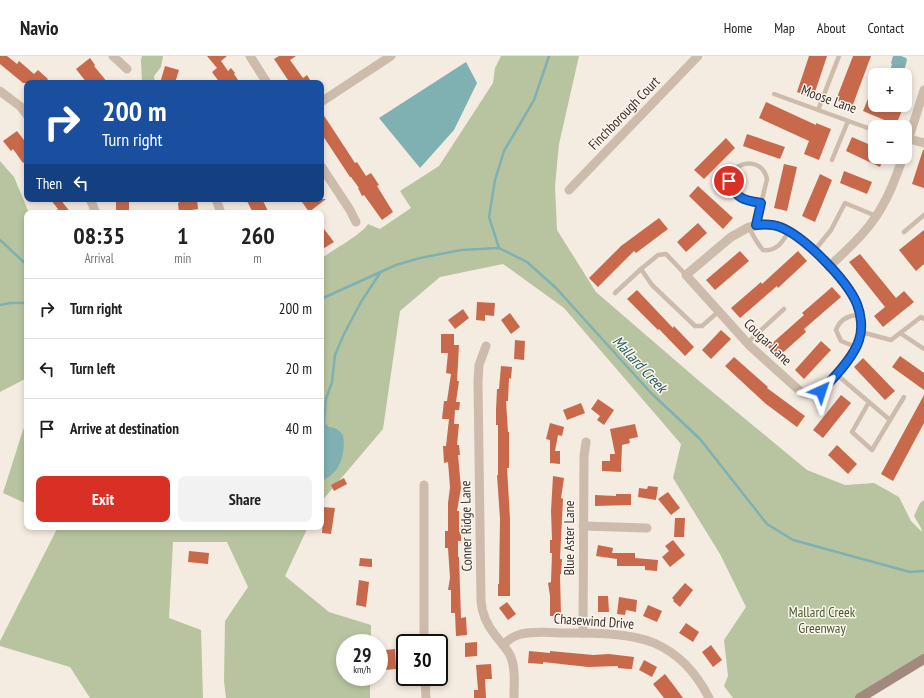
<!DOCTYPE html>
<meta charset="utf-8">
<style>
:root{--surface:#fff;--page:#f2f2f2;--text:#222;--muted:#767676;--line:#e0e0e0;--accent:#d93025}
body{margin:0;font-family:"PT Sans Narrow",sans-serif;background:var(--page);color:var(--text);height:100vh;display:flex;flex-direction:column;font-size:15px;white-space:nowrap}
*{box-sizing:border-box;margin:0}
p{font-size:13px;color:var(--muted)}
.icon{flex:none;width:22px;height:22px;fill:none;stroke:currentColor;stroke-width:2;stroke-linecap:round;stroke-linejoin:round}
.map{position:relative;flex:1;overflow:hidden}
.sheet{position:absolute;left:24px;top:154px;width:300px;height:320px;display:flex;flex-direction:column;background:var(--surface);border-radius:8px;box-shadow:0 2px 6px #0003}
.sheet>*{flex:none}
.hud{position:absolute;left:24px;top:24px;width:300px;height:122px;border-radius:8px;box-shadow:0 2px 6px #0003;background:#1a4fa0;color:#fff;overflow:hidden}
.buttons{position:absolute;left:868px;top:12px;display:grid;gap:8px}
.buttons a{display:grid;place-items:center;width:44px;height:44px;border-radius:8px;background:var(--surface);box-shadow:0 2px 6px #0003;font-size:20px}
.speed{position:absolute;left:336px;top:578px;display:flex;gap:8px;font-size:20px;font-weight:700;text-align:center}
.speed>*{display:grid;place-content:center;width:52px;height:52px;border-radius:50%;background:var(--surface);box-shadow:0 2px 6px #0003;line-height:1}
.speed small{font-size:10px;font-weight:400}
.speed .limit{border:2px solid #111;border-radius:6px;background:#fff;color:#111}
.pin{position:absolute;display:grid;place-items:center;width:34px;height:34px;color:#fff;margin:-17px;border:2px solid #fff;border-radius:50%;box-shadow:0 1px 4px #0007}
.me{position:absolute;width:44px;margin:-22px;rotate:42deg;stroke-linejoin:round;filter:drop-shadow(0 0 3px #0008)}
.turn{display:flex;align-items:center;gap:14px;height:84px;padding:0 12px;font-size:18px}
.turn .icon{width:52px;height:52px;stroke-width:2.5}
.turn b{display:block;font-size:28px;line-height:34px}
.then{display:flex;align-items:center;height:38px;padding:0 12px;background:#0003;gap:8px;font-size:15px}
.eta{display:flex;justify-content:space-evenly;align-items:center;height:68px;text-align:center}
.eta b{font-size:24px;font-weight:700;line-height:28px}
.cta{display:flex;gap:8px;margin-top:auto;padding:8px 12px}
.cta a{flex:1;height:46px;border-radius:8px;background:var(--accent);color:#fff;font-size:16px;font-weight:700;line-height:46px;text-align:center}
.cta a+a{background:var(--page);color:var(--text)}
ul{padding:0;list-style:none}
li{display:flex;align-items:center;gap:12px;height:60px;padding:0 12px;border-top:1px solid var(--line)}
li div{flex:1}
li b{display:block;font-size:15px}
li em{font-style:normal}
header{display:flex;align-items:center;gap:24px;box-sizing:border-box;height:56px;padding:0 20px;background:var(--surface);border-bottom:1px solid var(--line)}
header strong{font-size:19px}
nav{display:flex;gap:22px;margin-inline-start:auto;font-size:14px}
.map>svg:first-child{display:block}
.green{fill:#b8c4a0}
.water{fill:#7fb0b2}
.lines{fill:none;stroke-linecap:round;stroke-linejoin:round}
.stream{stroke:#7fb0b2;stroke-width:2.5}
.building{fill:#c8694b}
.service{stroke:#cdbbac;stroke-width:4.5}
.minor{stroke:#cdbbac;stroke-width:9}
.secondary{stroke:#a18a7d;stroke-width:10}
.route-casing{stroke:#114b97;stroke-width:10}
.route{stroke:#1a73e8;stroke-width:7}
.labels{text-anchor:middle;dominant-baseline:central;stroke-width:3;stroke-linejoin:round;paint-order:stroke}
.street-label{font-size:14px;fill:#3b302b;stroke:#fbf5ee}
.park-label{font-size:14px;fill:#4a5a2e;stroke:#fbf5ee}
.water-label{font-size:15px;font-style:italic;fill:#1f5a5e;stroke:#fbf5ee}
</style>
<header>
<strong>Navio</strong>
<nav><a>Home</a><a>Map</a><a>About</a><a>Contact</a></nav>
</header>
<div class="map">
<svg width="924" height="642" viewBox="0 0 924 642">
<rect width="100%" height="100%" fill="#f4ebe1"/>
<g class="green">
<path d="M142,0H163L161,11L154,20L155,27H142L141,4Z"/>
<path d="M501,0H579L559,88L555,130L557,174L596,236L698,324L807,414L845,429L874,427L899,441L911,465L922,476L921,472L914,460L920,447L924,444V603L860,642H733L724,630L728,620L724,584L746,551L720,498L673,422L681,388L564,252L503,208L440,221L400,255L383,373L321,446V200H325C336,192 362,178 368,168L380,173L411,152L400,135L439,110L493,27L495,12Z"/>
<path d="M0,105L14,121L29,157H27V322L0,336Z"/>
<path d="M27,364V448L3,437L22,377Z"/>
<path d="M58,471H308L285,520L329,556L371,569V587H345V621H370V642H226L224,625L225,565L248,531L227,486H173L169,562L201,574L203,642H90L70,611L0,590V585Z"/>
</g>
<g class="water">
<path d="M893,0H901L906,2L907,4L903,19H889L892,8L891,7Z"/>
<path d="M466,6L477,27L454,74L420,112L379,62Z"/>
<path d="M324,366L329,371C335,371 339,374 343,379C346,398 340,418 321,425V372Z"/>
</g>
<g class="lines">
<g class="stream">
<path d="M0,184L27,209"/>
<path d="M499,192L489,161L495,124L504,95L534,44L549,0"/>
<path d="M321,243L396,209L420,202L461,194L499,192L527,206L556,232L651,337L700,383L767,468L793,484L910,516L924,515"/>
<path d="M0,249L10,247H27"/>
<path d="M324,369L326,343L332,326L335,299L344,278L361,246L380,217"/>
</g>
</g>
<g class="building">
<path d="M0,0H7L17,8L19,5L34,18L38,14L48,23L45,27H23L0,8Z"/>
<path d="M207,0H227L221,5L228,15L231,12L235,17L234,18L240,27H220L212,16L217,12Z"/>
<path d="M279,0H296L290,4L303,22L307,19L312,27H290L274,3Z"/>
<path d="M809,0H827L813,42L797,36Z"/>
<path d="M853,0H871L852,51L836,44Z"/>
<path d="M90,2L95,9L94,10L108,27H87L76,13Z"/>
<path d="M165,10L179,14L175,27H160Z"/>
<path d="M870,38L875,40V49H897L903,52L896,69L863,55Z"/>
<path d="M766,46L816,69V67L831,73L819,104L804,98L809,85L759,62Z"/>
<path d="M321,55L355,107L357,106L366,120L371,117L379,129L377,130L393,156L382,164L364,139L362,140L358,132H359L351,121H350L321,77Z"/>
<path d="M17,75L27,88V104L23,107L13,93L11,95L3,85Z"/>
<path d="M747,78L785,91L780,103L743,90Z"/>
<path d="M852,81L875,91V101H884L880,111L846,95Z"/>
<path d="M726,82L735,92L704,123L694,114Z"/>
<path d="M923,94H924V132L912,128Z"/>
<path d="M784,108L797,111L787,155L774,152Z"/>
<path d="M844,115L872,126L867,138L840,127Z"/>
<path d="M820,118L832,124L815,166L802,160Z"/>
<path d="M698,130L733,162L723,173L689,140Z"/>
<path d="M50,143H60L71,157H53L58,153Z"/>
<path d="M116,143H129V155L116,154Z"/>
<path d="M180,143H197L198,153L191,154V157H179L178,147L180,146Z"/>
<path d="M246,143H262L269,157H253Z"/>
<path d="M300,143H326L309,156Z"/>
<path d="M659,162L668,173L636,197L634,195L598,231L589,222L621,190Z"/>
<path d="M698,167L707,177L686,196L677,186Z"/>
<path d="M321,169L334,186L321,194Z"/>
<path d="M924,174V208L916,215L899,194Z"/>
<path d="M740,195L749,205L715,234L706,224Z"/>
<path d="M798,195L807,205L778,232L777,230L740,262L731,252L761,226L762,228Z"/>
<path d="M860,198L896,242L904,235L914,246L883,271L874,260L885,251L849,206Z"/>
<path d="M832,231L841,241L804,273L806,276L778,301L768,291L804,259L802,257Z"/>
<path d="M637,234L673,272L674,270L694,291L685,300L659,273L658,274L627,243Z"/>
<path d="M477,246L495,247L494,260L485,259V265L476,264Z"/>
<path d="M463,253L469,262L455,273L448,264Z"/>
<path d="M510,257L520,271L511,278L501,264Z"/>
<path d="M721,274L731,283L711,303L702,294Z"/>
<path d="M441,278H454V289H459L457,325H459L456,346H460L459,354H455L454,368H459L457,389H459L460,399H458L461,432L457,455H459V476H461V485H458V501H459L461,562L466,561L467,579L456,580L455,557H451V534H448L450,522L448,492H445V475H448V447L450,431L448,406L444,407L443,390H446L449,363H442L444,345H447L451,318L446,317L448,297H441Z"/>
<path d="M515,284L525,285L524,304L514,303Z"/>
<path d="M821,285L831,294L804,323L795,314Z"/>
<path d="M900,300L924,317V334L892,311Z"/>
<path d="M734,301L768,331L767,332L805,360L797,371L766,348L725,310Z"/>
<path d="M863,302L895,335L885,344L854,311Z"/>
<path d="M501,310L512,311L511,323L509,322L508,345H506L508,376H509V412H507L510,463V540H498V528H499L500,463L497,419H498V369H496V354L497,333H499Z"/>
<path d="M841,339L851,347L823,382L813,374Z"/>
<path d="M924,339V367L893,425L881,418Z"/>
<path d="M598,343L614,354L604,369L597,364L600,360L591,353Z"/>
<path d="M581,347L585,357L567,364L563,354Z"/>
<path d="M550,367L564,371L562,380L558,379L555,395H560V408L550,407V384L546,383Z"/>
<path d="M635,368L638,381L629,383L630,387L622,389L621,416L602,415V405H610V398H615L610,373Z"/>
<path d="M837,389L857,408L848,418L828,399Z"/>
<path d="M553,420L564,422L561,442L563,443L560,503H562L561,518H560L561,560H550V540L548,527L551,526L552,497H550V484H552L551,455Z"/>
<path d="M344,422L347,428L334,435L331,429Z"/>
<path d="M648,430L658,431L656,444L638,441L639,432L647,433Z"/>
<path d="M668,436L680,452L671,459L658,443Z"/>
<path d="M616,438H631V449L595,450V439L616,440Z"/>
<path d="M322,451L335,452L331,478L322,477L323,463L321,462Z"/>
<path d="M675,462H685L684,481H674Z"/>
<path d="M673,484L685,499L670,511L662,501L669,495L665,490Z"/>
<path d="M598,489L613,492L612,497H635V502L658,504L657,515L645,514V510H617V503L596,500Z"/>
<path d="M189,495L209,497L208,508L188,506Z"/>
<path d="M360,502L372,503V511L359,510Z"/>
<path d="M359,524L369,526L366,551L356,549Z"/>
<path d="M685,527L693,534L680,551L673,545L674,544L672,542Z"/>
<path d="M598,540H608L609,556H598Z"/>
<path d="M619,541L637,544L636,556L626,554L625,559L617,558Z"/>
<path d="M507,546L516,558L508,564L499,552Z"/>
<path d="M648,549L662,555L657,566L643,560Z"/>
<path d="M686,567L699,576L693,586L679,577Z"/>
<path d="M477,586V600L465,601V587Z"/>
<path d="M711,589L722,604L713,611L702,596Z"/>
<path d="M395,593L396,613L385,614V594Z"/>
<path d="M529,595L550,597V595L593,599L609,598L634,601L632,613H629L618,612V610L588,611L543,606V608L528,607Z"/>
<path d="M644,604L657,611L652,621L639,614Z"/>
<path d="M491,608L492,623H485L486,642H474V634H478L476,609Z"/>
<path d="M665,618L675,631L683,642H664L653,628Z"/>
</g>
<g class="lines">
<g class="service">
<path d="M774,38L865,71L875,74"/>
<path d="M818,54L839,0"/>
<path d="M832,104L848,65"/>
<path d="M756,169L767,123C760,93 716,112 733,135C736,138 739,141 743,143C748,146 755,146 761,147"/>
<path d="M749,171C753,180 757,187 763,194C777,196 783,185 789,175"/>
<path d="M904,176L924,159"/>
<path d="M814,195L831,174L845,147L876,160"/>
<path d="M686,219L666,198L658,199L641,213L652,229L695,270H702L718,256"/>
<path d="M615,237L641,213"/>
<path d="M861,276L891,284L921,261L924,263"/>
<path d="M900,277L924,293"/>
<path d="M747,287L784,253"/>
<path d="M856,291L841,285L836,274C840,263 849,259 860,259"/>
<path d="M836,318L890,364L872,394L852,376L869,346"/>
<path d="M890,364L904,341"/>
</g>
<g class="minor">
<path d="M113,0L127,13"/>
<path d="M250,0L267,27"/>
<path d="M0,35L21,51L27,59"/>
<path d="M321,46L391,0"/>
<path d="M909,83L924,87"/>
<path d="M905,94L924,34"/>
<path d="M321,110L350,154L356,166"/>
<path d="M569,134L698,0"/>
<path d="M90,143L96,157"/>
<path d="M216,143L221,157"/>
<path d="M761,169C767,169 773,169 779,170C803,178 845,223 856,246C860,254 861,264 861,273C860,293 843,309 831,324C822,334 815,343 801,336L750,290L686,219L731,181L749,171Z"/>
<path d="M829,211C844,196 860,183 872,166C887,146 895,124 903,101"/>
<path d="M486,290L479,309L478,326L481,545C482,558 487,569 495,579C500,585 506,592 510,599C516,612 514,628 514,642"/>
<path d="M424,429V587"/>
<path d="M583,470L647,472"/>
<path d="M583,577L584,400L586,386"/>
<path d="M503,589C508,584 514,580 521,578C534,575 548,576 561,577C588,577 629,576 654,587C680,598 697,618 709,642"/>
<path d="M425,621L426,642"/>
</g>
<path class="secondary" d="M860,642L924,603"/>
</g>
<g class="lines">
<defs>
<path id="route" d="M729,125C736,143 744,144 761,147L756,169C764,168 773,168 780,171C804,180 847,224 857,248C861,258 863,273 859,284C854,301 834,322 821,335"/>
</defs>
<use href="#route" class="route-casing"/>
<use href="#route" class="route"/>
</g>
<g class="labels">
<g class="street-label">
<text transform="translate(829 43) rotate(20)">Moose Lane</text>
<text transform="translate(624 57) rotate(-46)">Finchborough Court</text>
<text transform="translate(768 286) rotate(44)">Cougar Lane</text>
<text transform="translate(466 470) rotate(-91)">Conner Ridge Lane</text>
<text transform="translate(569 482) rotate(-90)">Blue Aster Lane</text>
<text transform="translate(594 565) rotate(4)">Chasewind Drive</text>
</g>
<g class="park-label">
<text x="822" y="556">Mallard Creek<tspan x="822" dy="16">Greenway</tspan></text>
</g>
<g class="water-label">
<text transform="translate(640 308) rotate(47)">Mallard Creek</text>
</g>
</g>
</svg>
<div class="buttons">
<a>+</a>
<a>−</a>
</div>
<div class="speed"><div>29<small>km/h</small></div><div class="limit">30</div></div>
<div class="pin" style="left:729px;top:125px;background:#d93025"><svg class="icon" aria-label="arrive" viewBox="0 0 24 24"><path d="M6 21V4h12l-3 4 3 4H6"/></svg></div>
<svg class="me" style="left:821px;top:335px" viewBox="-20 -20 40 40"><path d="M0-17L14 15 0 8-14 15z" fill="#1a73e8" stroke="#fff" stroke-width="4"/></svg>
<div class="hud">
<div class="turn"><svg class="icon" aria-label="right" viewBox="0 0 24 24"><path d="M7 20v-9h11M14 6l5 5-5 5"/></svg><div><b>200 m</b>Turn right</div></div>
<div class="then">Then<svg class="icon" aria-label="left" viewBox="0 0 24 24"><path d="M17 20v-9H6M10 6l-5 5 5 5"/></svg></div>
</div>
<section class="sheet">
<div class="eta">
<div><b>08:35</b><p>Arrival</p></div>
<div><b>1</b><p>min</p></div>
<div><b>260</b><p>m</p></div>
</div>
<ul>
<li><svg class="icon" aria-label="right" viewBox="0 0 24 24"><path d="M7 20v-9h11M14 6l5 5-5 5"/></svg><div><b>Turn right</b></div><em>200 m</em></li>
<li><svg class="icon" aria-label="left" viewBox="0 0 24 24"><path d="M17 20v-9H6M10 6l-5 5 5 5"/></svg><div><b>Turn left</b></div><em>20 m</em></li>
<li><svg class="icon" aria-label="arrive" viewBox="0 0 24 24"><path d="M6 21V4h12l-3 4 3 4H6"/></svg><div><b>Arrive at destination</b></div><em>40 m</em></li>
</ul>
<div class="cta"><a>Exit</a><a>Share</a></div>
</section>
</div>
